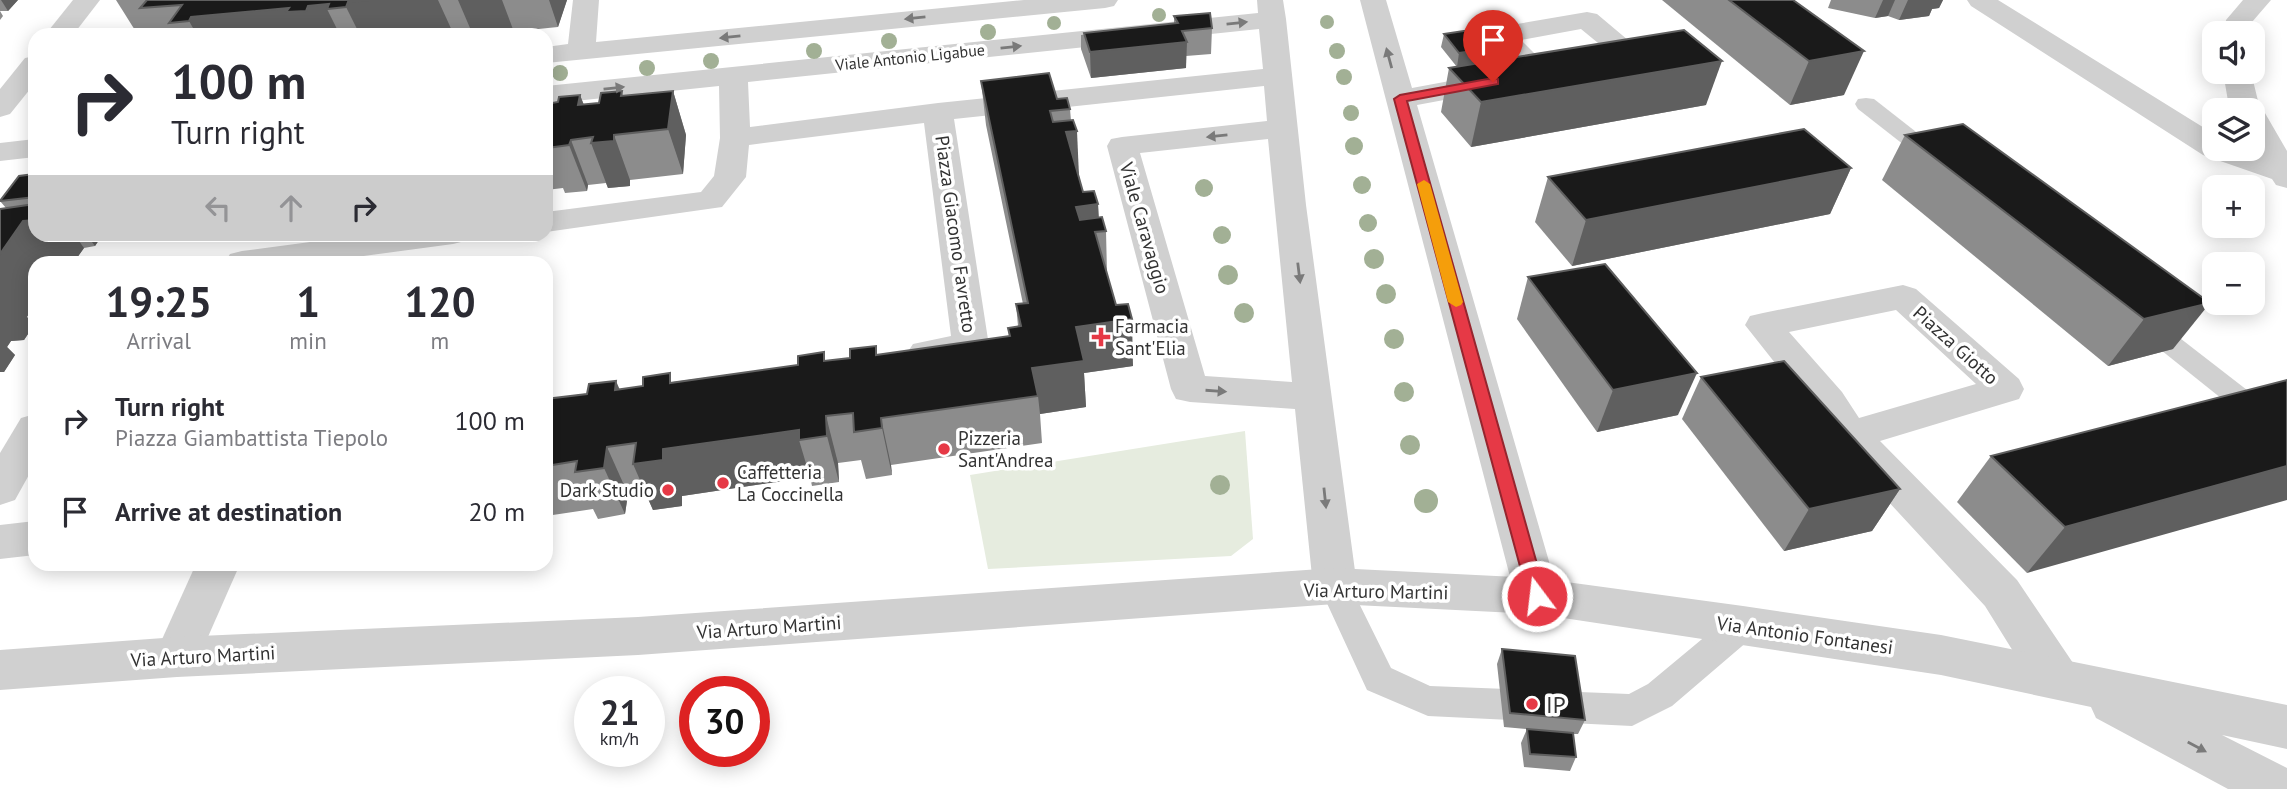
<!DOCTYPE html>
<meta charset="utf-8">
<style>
:root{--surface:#fff;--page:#f7f7f7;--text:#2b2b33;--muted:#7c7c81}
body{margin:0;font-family:"PT Sans",sans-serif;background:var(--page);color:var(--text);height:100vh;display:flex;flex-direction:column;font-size:26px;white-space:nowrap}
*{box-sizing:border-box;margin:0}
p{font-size:23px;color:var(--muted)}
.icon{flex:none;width:38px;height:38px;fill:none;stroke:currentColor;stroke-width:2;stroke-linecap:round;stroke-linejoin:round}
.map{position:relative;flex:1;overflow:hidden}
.details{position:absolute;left:28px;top:256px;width:525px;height:315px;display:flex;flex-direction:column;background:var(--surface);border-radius:21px;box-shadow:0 4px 18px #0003}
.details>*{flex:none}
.banner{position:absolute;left:28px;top:28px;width:525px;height:214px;border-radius:21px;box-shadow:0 4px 18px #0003;background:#fff;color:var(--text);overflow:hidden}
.controls{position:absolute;left:2202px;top:21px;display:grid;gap:14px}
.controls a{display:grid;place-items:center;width:63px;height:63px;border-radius:14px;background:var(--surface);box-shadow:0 4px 18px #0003;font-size:35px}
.speed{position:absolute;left:574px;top:676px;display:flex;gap:14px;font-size:35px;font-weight:700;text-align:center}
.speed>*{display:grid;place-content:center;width:91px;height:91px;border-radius:50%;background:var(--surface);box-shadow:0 4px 18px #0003;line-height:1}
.speed small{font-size:18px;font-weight:400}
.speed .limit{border:10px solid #d22;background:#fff;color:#111}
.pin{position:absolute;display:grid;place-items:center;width:60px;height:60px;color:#fff;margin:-72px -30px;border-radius:50% 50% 50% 0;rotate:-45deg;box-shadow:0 0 7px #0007}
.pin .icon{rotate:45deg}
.me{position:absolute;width:77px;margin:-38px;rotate:345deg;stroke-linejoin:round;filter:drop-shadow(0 0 5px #0008)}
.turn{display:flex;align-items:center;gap:24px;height:147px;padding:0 28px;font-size:32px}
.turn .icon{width:91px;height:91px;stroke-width:2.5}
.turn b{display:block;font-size:49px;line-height:60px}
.lanes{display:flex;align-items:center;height:66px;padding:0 28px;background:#0003;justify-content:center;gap:35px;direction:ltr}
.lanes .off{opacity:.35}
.eta{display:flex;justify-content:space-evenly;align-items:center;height:119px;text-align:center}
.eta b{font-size:42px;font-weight:700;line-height:49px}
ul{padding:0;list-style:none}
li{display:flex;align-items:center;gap:21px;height:91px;padding:0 28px}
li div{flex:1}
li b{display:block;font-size:26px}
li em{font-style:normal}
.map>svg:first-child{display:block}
.green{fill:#e6ecdf}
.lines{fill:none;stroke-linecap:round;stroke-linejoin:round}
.service{fill:#d0d0d0;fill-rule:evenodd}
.minor{fill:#d0d0d0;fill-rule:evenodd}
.tertiary{fill:#d0d0d0;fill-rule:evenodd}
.tree{fill:#a2b095}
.wall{fill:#8c8c8c}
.shaded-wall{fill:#5f5f5f}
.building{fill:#1a1a1a;stroke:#5f5f5f;stroke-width:2}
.oneway{fill:#7a7a7a}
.route{fill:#e63946;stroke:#96252e;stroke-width:2}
.slow{fill:#f59e0b}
.poi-dot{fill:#e63946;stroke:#fff;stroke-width:2.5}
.labels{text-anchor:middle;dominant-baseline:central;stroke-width:7;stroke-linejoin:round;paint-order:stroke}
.far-street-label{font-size:16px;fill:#333;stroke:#fff}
.street-label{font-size:19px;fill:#333;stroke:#fff}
.poi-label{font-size:19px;fill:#333;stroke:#fff;text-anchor:start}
.near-poi-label{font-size:23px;fill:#333;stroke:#fff;text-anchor:start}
</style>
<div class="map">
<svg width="2287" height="789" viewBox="0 0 2287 789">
<rect width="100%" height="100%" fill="#fff"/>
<path class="green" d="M1245,431L1253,539L1231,556L988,569L970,475Z"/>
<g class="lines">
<g class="service">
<path d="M1866,98L1874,99L1943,153L1946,158L1943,163H1927L1858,109L1855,104L1858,99Z"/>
<path d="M2145,315L2154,318L2287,421V447L2277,443L2136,330L2132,324L2136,318Z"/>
<path d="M1335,573L1346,577L1391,668L1430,686L1629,694L1648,684L1731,615L1743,611L1755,615L1760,625L1755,635L1672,706L1632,726L1428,716L1367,690L1319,586L1324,577Z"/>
</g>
<g class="minor">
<path d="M73,0H100L73,35H45Z"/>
<path d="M573,0H599L596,42L1024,0H1118L1114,6L1105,8L546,63V47L568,44Z"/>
<path d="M1257,0H1283L1286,19L1306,205L1357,586L1351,599L1335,604L1319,599L1313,586L1295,409L1190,402L1176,399L1171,389L1107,146L1111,139L1122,137L1267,121L1264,86L954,119L989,346L984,355C962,361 935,368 913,362L907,353L913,344L951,336L924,123L749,145L746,177L722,207L546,232V212L701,192L714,176L720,138L719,86L546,104V86L1258,13ZM1259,29L1263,69L938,103L750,127L748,82ZM1268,139L1292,382L1205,376L1140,153Z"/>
<path d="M1360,0H1386L1412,88L1498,72L1508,75L1512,81L1508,87L1498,90L1417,105L1559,596L1553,609L1537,614L1521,609L1515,596Z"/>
<path d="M1967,0H1998L2214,134V149H2245L2257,153L2252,144V110H2233L2228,101L2223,72H2251L2258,101L2287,151V188L2276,185L2272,179L2203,155L1971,6Z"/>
<path d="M2243,0H2271L2252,22L2250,33H2224L2226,20Z"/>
<path d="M1587,12L1597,14L1641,51L1645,57L1641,63L1602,70L1592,68L1588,62L1592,56L1609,52L1581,29L1521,40L1554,73L1550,79L1540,82L1530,79L1486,35L1490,29L1500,27Z"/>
<path d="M35,56V83L10,114L0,117V89L25,58Z"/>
<path d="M35,139V157L0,161V143Z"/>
<path d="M370,234H469L465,241L453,244L319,262H225L230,254L242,251Z"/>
<path d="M1903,285L1916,289L2019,379L2024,389L2019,399L1880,441L2017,580L2073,663L2080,678L2073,693L2056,699L2039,693L1985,606L1836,445L1814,412L1745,325L1750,316L1763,313ZM1896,310L1976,384L1859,418L1842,392L1789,332Z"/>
<path d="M35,414V464L15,500L0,505V453L21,418Z"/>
<path d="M35,521V555L0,559V525Z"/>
<path d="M196,564H240L193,671L177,677L161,671L154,657Z"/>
</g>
<path class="tertiary" d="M1335,568L1537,578L1743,606L1941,635L2287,705V749L2222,735L2287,768V789H2228L2096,718L2091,707L1941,675L1537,614L1335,604L638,655L177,677L0,690V650L177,637L638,617Z"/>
</g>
<g class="tree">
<circle cx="1159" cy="15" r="7"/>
<circle cx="1327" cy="22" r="7"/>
<circle cx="1054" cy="23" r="7"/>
<circle cx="988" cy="32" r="8"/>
<circle cx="889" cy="41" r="8"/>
<circle cx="814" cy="51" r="8"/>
<circle cx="1337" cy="51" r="8"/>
<circle cx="711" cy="61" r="8"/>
<circle cx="647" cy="68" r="8"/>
<circle cx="560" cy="73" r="8"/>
<circle cx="1344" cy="77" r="8"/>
<circle cx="1351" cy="113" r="8"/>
<circle cx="1354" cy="146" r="9"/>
<circle cx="1362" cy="185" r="9"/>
<circle cx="1204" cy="188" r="9"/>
<circle cx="1368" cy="223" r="9"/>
<circle cx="1222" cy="235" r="9"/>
<circle cx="1374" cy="259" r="10"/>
<circle cx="1228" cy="275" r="10"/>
<circle cx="1386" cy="294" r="10"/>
<circle cx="1244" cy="313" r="10"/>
<circle cx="1394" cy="339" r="10"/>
<circle cx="1404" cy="392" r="10"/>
<circle cx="1410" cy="445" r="10"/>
<circle cx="1220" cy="485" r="10"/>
<circle cx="1426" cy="501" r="12"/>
</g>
<g class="wall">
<path d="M0,0H18L8,11H0L3,16L0,20Z"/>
<path d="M116,0H567L558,27L478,35H138Z"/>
<path d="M1662,0H1793L1844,95L1790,105Z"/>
<path d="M1831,0H1943L1939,8L1932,9L1929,16L1899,20L1888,16L1875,18L1828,8Z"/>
<path d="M1174,16L1212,28L1211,54L1186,56V68L1091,78L1081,49V35L1174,24Z"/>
<path d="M1444,34L1486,49L1483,63L1706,105L1471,147L1441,112L1449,68L1457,67L1441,47Z"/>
<path d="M981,81L1057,99L1070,109L1071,121L1079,176L1083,192L1098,204L1099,218L1106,231L1107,274L1133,366L1084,373L1086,407L1040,414L1042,443L891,465L892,475L866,479L861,460L838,463L839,482L812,486L810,477L682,496V506L653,510L645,492L628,494L625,514L598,519L593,509L546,516V399L1009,337L1008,328L1018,326L1016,304H1023L986,125Z"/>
<path d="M622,91L623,96L673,91L686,135L683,174L630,180V186L608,188L606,183L588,185L587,191L565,193L563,188L546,190V104L558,102L580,95L584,105L599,103Z"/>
<path d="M1963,124L2173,349L2108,366L1882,180L1905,135Z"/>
<path d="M1851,168L1830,214L1572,266L1535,222L1548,177Z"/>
<path d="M35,174V234H147L99,240L95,246L84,248L74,262H35L27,317L34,325L24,340L11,341L7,347L15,355L4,372H0V209L6,208L0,201Z"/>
<path d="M1528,277L1678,415L1597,432L1517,319Z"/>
<path d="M1701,377L1900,489L1872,531L1784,551L1682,419Z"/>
<path d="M2287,380L2027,573L1957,502L1991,456Z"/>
<path d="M1502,649L1585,720L1578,734H1573L1576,757L1570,771L1524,767L1521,743L1527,729L1504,727L1497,664Z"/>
</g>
<g class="shaded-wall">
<path d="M1,0H18L8,11Z"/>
<path d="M205,0L308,6L329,4L327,9L340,35H197L189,21Z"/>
<path d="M375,0H438L454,35H360L346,7L348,2Z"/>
<path d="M458,0H502L514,32L513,35H493V34L473,35Z"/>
<path d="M549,0H567L558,27Z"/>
<path d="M1883,0H1895L1888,16L1875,18Z"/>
<path d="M1908,0H1943L1939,8L1932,9L1929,16L1899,20Z"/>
<path d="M1187,42L1186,68L1091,78L1090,52Z"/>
<path d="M1486,49L1483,63L1457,67L1459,53Z"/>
<path d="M1864,51L1844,95L1790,105L1809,61Z"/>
<path d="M1722,61L1706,105L1471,147L1481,102Z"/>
<path d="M673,91L686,135L683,174L668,129Z"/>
<path d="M580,95L597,140L614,135L630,180V186L608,188L591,143H595L578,105Z"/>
<path d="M1077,131L1079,176L1066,132Z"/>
<path d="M571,140L588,185L587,191L569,145Z"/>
<path d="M1851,168L1830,214L1572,266L1586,220Z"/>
<path d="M1098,204L1099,231L1077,238L1076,207Z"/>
<path d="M35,220V234H74L84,248L74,262H35V305L27,317L34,325L24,340L11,341L7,347L15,355L4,372H0V254L23,221Z"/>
<path d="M86,234H95L99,240L95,246Z"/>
<path d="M2210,303L2173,349L2108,366L2144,319Z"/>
<path d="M1132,319L1133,366L1084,373L1086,407L1040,414L1038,396L1032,368L1076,327Z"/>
<path d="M1697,373L1678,415L1597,432L1613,390Z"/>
<path d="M616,381L636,427L615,390Z"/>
<path d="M826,416L838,463L839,482L827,436Z"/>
<path d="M881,418L891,465L892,475L882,428Z"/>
<path d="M799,430V440L810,477L682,496V506L653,510L633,464L663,449Z"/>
<path d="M607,447L628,494L625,514L604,468Z"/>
<path d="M2287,466V500L2027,573L2065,527Z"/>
<path d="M1900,489L1872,531L1784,551L1809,509Z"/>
</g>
<g class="building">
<path d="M147,0H375L348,2L346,7L327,9L329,4L308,6L306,11L286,12L289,8L191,17L189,21L169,23L182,5L140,8Z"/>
<path d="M1729,0H1793L1864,51L1809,61Z"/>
<path d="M1210,13L1212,28L1182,31L1187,42L1090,52L1084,33L1178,23L1174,16Z"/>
<path d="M1470,30L1486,49L1459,53L1444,34Z"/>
<path d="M1684,30L1722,61L1481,102L1449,68Z"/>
<path d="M1049,73L1057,99L1067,98L1070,109L1050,111L1053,122L1073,120L1077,131L1066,132L1083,192L1094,191L1098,204L1076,207L1080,220L1102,217L1106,231L1095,232L1116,305L1128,304L1132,319L1076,327L1084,361L1032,368L1038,396L881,418L882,428L854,432L853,413L826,416L827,436L799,440V430L663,449V460L633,464L636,443L607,447L604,468L575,472L577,461L546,466V399L587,394L589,384L616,381L615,390L643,386V377L670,373V383L798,365V356L824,352V361L850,358V349L876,346V355L1010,336L1008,328L1021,326L1016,304L1028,303L981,81Z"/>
<path d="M622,91L621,96L673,91L668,129L614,135V141L591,143L593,137L571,140L569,145L547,148L549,142H546V104L558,102L559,97L580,95L578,105L599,103L601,93Z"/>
<path d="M1963,124L2210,303L2144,319L1905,135Z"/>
<path d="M1804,129L1851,168L1586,220L1548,177Z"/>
<path d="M35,174V197L0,201L19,176Z"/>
<path d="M35,204V220L23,221L0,254V209Z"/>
<path d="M1605,264L1697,373L1613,390L1528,277Z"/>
<path d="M1784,361L1900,489L1809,509L1701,377Z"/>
<path d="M2287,380V466L2065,527L1991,456Z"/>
<path d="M1502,649L1575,656L1585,720L1510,713Z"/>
<path d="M1527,729L1573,733L1576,757L1530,754Z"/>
</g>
<defs><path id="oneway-solid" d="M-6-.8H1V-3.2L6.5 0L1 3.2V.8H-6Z" transform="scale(1.75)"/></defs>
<g class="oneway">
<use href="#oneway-solid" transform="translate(915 18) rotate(174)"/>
<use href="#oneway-solid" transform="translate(1237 23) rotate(-6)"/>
<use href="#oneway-solid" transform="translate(730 37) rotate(174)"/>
<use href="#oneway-solid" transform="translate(1011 47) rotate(-6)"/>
<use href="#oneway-solid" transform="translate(1389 58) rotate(-105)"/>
<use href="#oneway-solid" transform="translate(614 88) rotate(-6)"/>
<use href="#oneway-solid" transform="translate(1217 136) rotate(174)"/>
<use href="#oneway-solid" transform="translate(1299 273) rotate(83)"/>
<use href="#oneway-solid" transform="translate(1216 391) rotate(4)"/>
<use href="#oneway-solid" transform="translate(1325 498) rotate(84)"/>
<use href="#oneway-solid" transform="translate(2197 747) rotate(28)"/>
</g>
<path class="route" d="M1493,78L1498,79V84L1407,101L1546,596L1544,601L1537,604L1531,601L1528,596L1394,99L1400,95Z"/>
<path class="slow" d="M1424,180L1430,184L1463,302L1461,305L1456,307L1448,302L1417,184Z"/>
<g class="poi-dot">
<path d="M1097.5 326.5h7v7h7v7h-7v7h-7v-7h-7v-7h7z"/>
<circle cx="944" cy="449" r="7"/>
<circle cx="723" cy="483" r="7"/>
<circle cx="668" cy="490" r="7"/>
<circle cx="1532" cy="704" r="7"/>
</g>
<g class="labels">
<g class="far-street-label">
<text transform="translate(910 57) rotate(-6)">Viale Antonio Ligabue</text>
</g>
<g class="street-label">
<text transform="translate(1145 228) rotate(74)">Viale Caravaggio</text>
<text transform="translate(956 234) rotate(82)">Piazza Giacomo Favretto</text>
<text transform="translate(1956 345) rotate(42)">Piazza Giotto</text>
<text transform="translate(1376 591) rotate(1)">Via Arturo Martini</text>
<text transform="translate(769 627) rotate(-4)">Via Arturo Martini</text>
<text transform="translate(1805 635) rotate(8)">Via Antonio Fontanesi</text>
<text transform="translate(203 656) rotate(-3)">Via Arturo Martini</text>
</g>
<g class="poi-label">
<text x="1115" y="326">Farmacia<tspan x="1115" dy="22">Sant'Elia</tspan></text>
<text x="958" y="438">Pizzeria<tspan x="958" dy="22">Sant'Andrea</tspan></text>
<text x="737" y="472">Caffetteria<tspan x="737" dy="22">La Coccinella</tspan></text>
<text x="654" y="490" text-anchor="end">Dark Studio</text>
</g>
<g class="near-poi-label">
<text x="1546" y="704">IP</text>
</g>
</g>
</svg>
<div class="controls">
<a><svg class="icon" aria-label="sound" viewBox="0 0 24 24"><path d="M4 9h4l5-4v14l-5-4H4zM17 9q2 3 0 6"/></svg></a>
<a><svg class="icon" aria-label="layers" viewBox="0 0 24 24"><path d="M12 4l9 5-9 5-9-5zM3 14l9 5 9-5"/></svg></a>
<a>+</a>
<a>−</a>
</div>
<div class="speed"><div>21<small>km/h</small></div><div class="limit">30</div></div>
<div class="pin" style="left:1493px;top:82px;background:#d93025"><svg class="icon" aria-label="arrive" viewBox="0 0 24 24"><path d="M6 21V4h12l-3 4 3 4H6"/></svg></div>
<svg class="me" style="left:1537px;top:596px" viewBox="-20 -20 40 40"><circle r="17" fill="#e63946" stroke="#fff" stroke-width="3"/><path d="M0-11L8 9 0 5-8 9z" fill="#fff"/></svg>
<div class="banner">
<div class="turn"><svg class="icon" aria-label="right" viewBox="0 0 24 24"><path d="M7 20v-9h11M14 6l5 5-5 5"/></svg><div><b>100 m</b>Turn right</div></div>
<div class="lanes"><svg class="icon off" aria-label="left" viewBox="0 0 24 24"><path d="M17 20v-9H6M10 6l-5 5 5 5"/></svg><svg class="icon off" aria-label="ahead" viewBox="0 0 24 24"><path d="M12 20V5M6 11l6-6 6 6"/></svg><svg class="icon" aria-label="right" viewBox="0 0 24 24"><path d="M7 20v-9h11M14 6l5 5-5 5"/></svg></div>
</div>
<section class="details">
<div class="eta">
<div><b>19:25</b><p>Arrival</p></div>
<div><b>1</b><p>min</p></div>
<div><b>120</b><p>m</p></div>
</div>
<ul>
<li><svg class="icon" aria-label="right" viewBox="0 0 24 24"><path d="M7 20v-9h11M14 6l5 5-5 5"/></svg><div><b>Turn right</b><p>Piazza Giambattista Tiepolo</p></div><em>100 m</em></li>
<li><svg class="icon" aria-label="arrive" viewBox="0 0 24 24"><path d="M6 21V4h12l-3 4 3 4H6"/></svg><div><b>Arrive at destination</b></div><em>20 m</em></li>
</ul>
</section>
</div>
